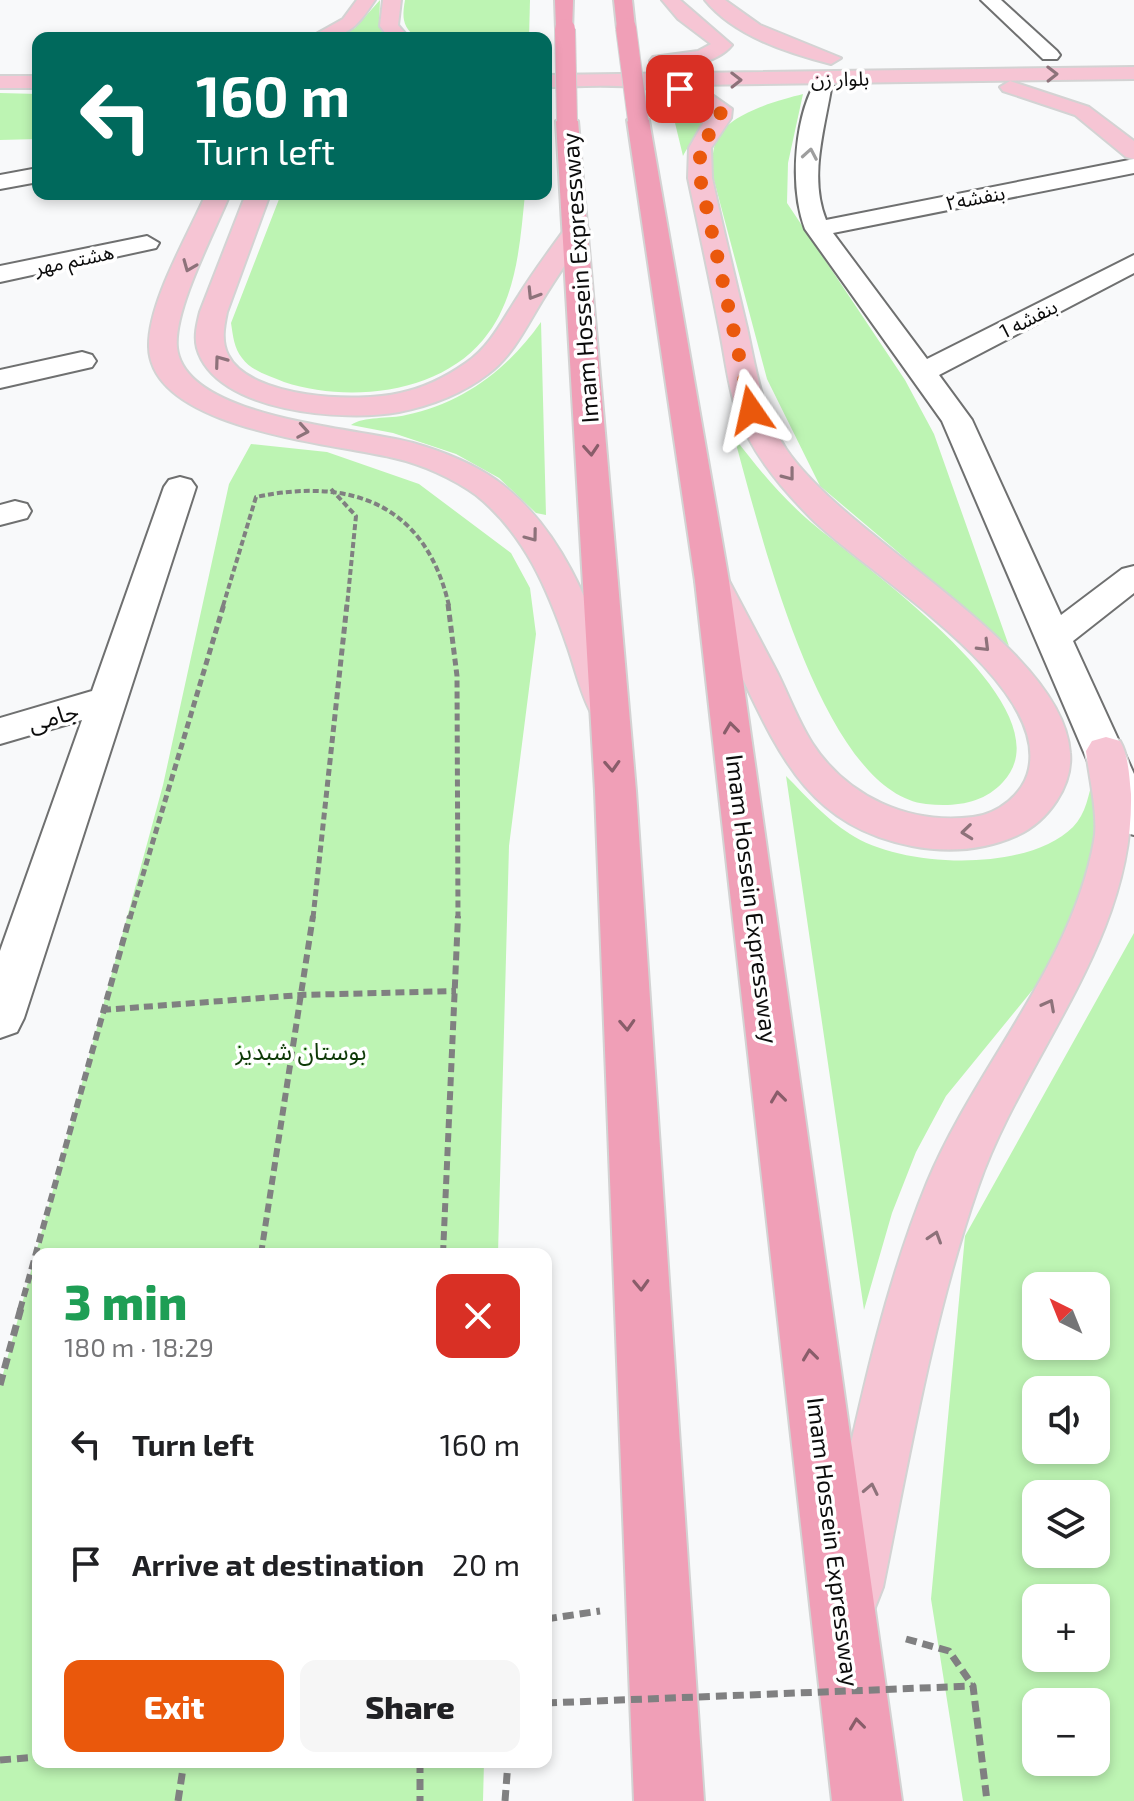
<!DOCTYPE html>
<meta charset="utf-8">
<style>
:root{--surface:#fff;--page:#f6f6f6;--text:#202124;--muted:#757577;--accent:#ea580c}
body{margin:0;font-family:"Exo 2","Noto Sans Arabic",sans-serif;background:var(--page);color:var(--text);height:100vh;display:flex;flex-direction:column;font-size:30px;white-space:nowrap}
*{box-sizing:border-box;margin:0}
p{font-size:26px;color:var(--muted)}
.icon{flex:none;width:44px;height:44px;fill:none;stroke:currentColor;stroke-width:2;stroke-linecap:round;stroke-linejoin:round}
.map{position:relative;flex:1;overflow:hidden}
.details{position:absolute;left:32px;top:1248px;width:520px;height:520px;display:flex;flex-direction:column;background:var(--surface);border-radius:16px;box-shadow:0 4px 12px #0003}
.details>*{flex:none}
.guide{position:absolute;left:32px;top:32px;width:520px;height:168px;border-radius:16px;box-shadow:0 4px 12px #0003;background:#00695c;color:#fff;overflow:hidden}
.needle{width:52px;rotate:317deg}
.buttons{position:absolute;left:1022px;top:1272px;display:grid;gap:16px}
.buttons a{display:grid;place-items:center;width:88px;height:88px;border-radius:16px;background:var(--surface);box-shadow:0 4px 12px #0003;font-size:40px}
.pin{position:absolute;display:grid;place-items:center;width:68px;height:68px;color:#fff;margin:-34px;border-radius:16px;box-shadow:0 4px 12px #0006}
.me{position:absolute;width:88px;margin:-44px;rotate:349deg;stroke-linejoin:round;filter:drop-shadow(0 0 6px #0008)}
.turn{display:flex;align-items:center;gap:28px;height:168px;padding:0 32px;font-size:36px}
.turn .icon{width:104px;height:104px;stroke-width:2.5}
.turn b{display:block;font-size:56px;line-height:68px}
.round{display:grid;place-items:center;flex:none;width:84px;height:84px;border-radius:16px;background:var(--page)}
.headline{display:flex;align-items:center;justify-content:space-between;height:136px;padding:0 32px}
h1{font-size:48px;font-weight:800;line-height:60px;color:#1e9e55}
.cta{display:flex;gap:16px;margin-top:auto;padding:16px 32px}
.cta a{flex:1;height:92px;border-radius:16px;background:var(--accent);color:#fff;font-size:32px;font-weight:800;line-height:92px;text-align:center}
.cta a+a{background:var(--page);color:var(--text)}
ul{padding:0;list-style:none}
li{display:flex;align-items:center;gap:24px;height:120px;padding:0 32px}
li div{flex:1}
li b{display:block;font-size:30px}
li em{font-style:normal}
.map>svg:first-child{display:block}
.green{fill:#bdf4b3;fill-rule:evenodd}
.lines{fill:none;stroke-linecap:round;stroke-linejoin:round}
.minor-casing{stroke:#6f7070;stroke-width:4}
.major-casing{stroke:#d3d3d3;stroke-width:4}
.highway-casing{stroke:#d3d3d3;stroke-width:4}
.path-far3{stroke:#808081;stroke-width:4;stroke-dasharray:6 3;stroke-linecap:butt}
.path-far2{stroke:#808081;stroke-width:5;stroke-dasharray:7 4;stroke-linecap:butt}
.path-far1{stroke:#808081;stroke-width:6;stroke-dasharray:9 5;stroke-linecap:butt}
.path{stroke:#808081;stroke-width:7;stroke-dasharray:11 6;stroke-linecap:butt}
.minor{fill:#fff;fill-rule:evenodd}
.major{fill:#f6c5d4;fill-rule:evenodd}
.highway{fill:#f09fb7;fill-rule:evenodd}
.highway-bridge-casing{stroke:#d3d3d3;stroke-width:22;stroke-linecap:butt}
.path-bridge{stroke:#808081;stroke-width:7;stroke-dasharray:11 6;stroke-linecap:butt}
.highway-bridge{stroke:#f09fb7;stroke-width:20}
.oneway{stroke:#8d727a}
.oneway2{stroke:#9e9e9e}
.oneway3{stroke:#895d6a}
.route{stroke:#ea580c;stroke-width:14;stroke-dasharray:0 25.2}
.labels{text-anchor:middle;dominant-baseline:central;stroke-width:7;stroke-linejoin:round;paint-order:stroke}
.far-street-label{font-size:20px;fill:#0c0c0c;stroke:#fff}
.street-label{font-size:24px;fill:#0c0c0c;stroke:#fff}
.park-label{font-size:24px;fill:#0e3907;stroke:#fff}
</style>
<div class="map">
<svg width="1134" height="1801" viewBox="0 0 1134 1801">
<rect width="100%" height="100%" fill="#f8f9fa"/>
<g class="green">
<path d="M380,0L379,27L388,38H337L355,28Z"/>
<path d="M405,0H530L529,38H417C402,27 402,17 405,0Z"/>
<path d="M0,93L38,94V139L0,140Z"/>
<path d="M668,94L684,95L711,109C708,125 691,140 683,156Z"/>
<path d="M803,94L788,163L787,203L905,380L934,434L1009,646L820,486L767,379L711,169C712,161 713,151 715,143C725,114 776,101 803,94Z"/>
<path d="M281,194H525C520,243 517,300 483,340C438,394 348,403 284,382C270,376 251,371 242,358C234,348 233,336 231,323Z"/>
<path d="M541,322L546,515L536,513L499,478L456,454L393,433L351,425C363,416 390,419 406,415C464,403 508,369 541,322Z"/>
<path d="M734,437C756,466 778,493 806,518C854,561 1073,707 1003,782C983,804 955,807 926,804C820,792 759,524 734,437Z"/>
<path d="M251,444L327,452L419,484L511,553L530,588L536,634L509,846L498,1254H38V1762H484L483,1801H0V1385L163,785L229,484Z"/>
<path d="M786,776C806,796 826,819 850,834C901,868 1027,873 1073,827C1086,814 1089,794 1093,777L1101,822L1089,884L1048,971L946,1096L916,1152L892,1213L864,1310Z"/>
<path d="M1134,933V1801H963L931,1599L965,1236ZM1036,1286H1096V1346H1036ZM1036,1390H1096V1450H1036ZM1036,1494H1096V1554H1036ZM1036,1598H1096V1658H1036ZM1036,1702H1096V1762H1036Z"/>
</g>
<g class="lines">
<defs>
<g id="minor">
<path d="M981,0H1001L1057,51L1060,55L1057,59H1043Z"/>
<path d="M827,73L837,79L831,89C824,131 809,178 826,220L1134,159V173L833,233L927,359L1134,255V273L939,375L972,420L1061,615L1122,569L1134,566V593L1073,641L1134,774V835L1119,831L1113,820L942,421L805,229C789,187 794,112 820,75Z"/>
<path d="M38,168V182L0,189V175Z"/>
<path d="M147,236L159,243L156,248L0,282V266Z"/>
<path d="M82,352L92,355L96,361L92,367L0,388V370Z"/>
<path d="M180,477L191,480L196,487L24,1018L17,1032L0,1038V951L82,720L0,744V718L92,691L164,487L169,480Z"/>
<path d="M15,501L27,504L31,511L27,518L0,525V505Z"/>
</g>
<g id="major">
<path d="M357,0H375C355,30 347,38 309,38L343,19Z"/>
<path d="M383,0H401L398,25L409,38H389L380,26Z"/>
<path d="M662,0H680L732,45C717,64 676,71 653,65L650,61L653,57L698,51L711,44L678,19Z"/>
<path d="M705,0H725L760,25L841,58L831,64C788,53 734,36 705,0Z"/>
<path d="M1134,67V79L688,85L705,90L732,109L731,118L711,148L712,178C723,228 735,278 747,328C756,369 762,413 786,449C849,542 1063,646 1070,753C1073,786 1048,821 1018,835C985,850 948,853 912,846C810,826 780,757 740,673C725,642 710,612 695,581L700,574L712,570L724,574L729,581C745,611 761,642 777,672C789,696 798,721 812,743C847,797 909,825 973,817C998,814 1024,794 1029,769C1048,680 867,574 811,518C781,488 749,450 736,409C728,385 725,357 720,332C710,281 699,229 688,178L689,148L710,111C661,79 603,86 546,87V75Z"/>
<rect x="0" y="76" width="38" height="12"/>
<path d="M1010,81L1089,107L1134,141V159L1126,157L1075,115L1003,91L1000,87Z"/>
<path d="M206,194H230C215,231 173,310 177,348C185,419 359,428 413,443C441,451 472,463 496,480C570,533 596,625 626,707L621,716L607,720L593,716C581,696 576,671 568,648C548,590 525,534 476,495C453,478 421,464 394,458C334,443 151,430 149,347C148,302 188,236 206,194Z"/>
<path d="M246,194H270L227,312C224,326 221,341 228,355C250,399 358,403 400,393C424,388 446,377 466,363C491,346 503,319 519,295C534,271 551,248 568,225H586L589,230C574,252 559,273 545,296C528,323 514,355 488,374C462,394 430,406 399,412C346,422 215,413 197,348C194,336 197,324 200,312Z"/>
<path d="M1106,737L1120,741C1129,757 1129,776 1131,794C1134,942 1023,1056 978,1187C933,1317 910,1453 883,1587L874,1610L851,1619L828,1610L819,1587C850,1454 875,1310 927,1183C975,1067 1071,967 1094,841C1099,818 1089,776 1086,751L1092,741Z"/>
</g>
<g id="highway">
<path d="M555,0H573L572,33H558L556,29Z"/>
<path d="M614,0H632L635,28L633,32L626,34L617,28Z"/>
<path d="M638,114L649,120L729,581L902,1801H832L695,581L627,120Z"/>
<path d="M567,115L578,121L636,791L704,1801H634L595,791L556,121Z"/>
</g>
</defs>
<use href="#minor" class="minor-casing"/>
<use href="#major" class="major-casing"/>
<use href="#highway" class="highway-casing"/>
<g class="path-far3">
<path d="M331,489L356,516L347,606"/>
<path d="M223,606L256,497C351,477 426,504 449,606"/>
</g>
<g class="path-far2">
<path d="M448,604L457,676L458,918"/>
<path d="M130,918L224,604"/>
<path d="M313,918L347,604"/>
</g>
<g class="path-far1">
<path d="M102,1010L301,995L456,991"/>
<path d="M261,1254L313,916"/>
<path d="M443,1254L458,916"/>
<path d="M20,1310L130,916"/>
</g>
<g class="path">
<path d="M0,1385L21,1308"/>
<path d="M546,1619L600,1611"/>
<path d="M906,1639L949,1651L973,1686L987,1801"/>
<path d="M0,1760L38,1757"/>
<path d="M420,1762V1801"/>
<path d="M178,1801L184,1762"/>
<path d="M505,1801L508,1762"/>
</g>
<use href="#minor" class="minor"/>
<use href="#major" class="major"/>
<use href="#highway" class="highway"/>
<defs>
<g id="highway-bridge">
<path d="M626,28L638,120"/>
<path d="M565,29L567,121"/>
</g>
</defs>
<use href="#highway-bridge" class="highway-bridge-casing"/>
<path class="path-bridge" d="M546,1703L973,1686"/>
<use href="#highway-bridge" class="highway-bridge"/>
</g>
<defs><path id="oneway-chevron" d="M-2-3.5L2.5 0L-2 3.5" fill="none" stroke-width="1.6" stroke-linecap="round" stroke-linejoin="round" transform="scale(2)"/></defs>
<g class="oneway">
<use href="#oneway-chevron" transform="translate(1052 74) rotate(-1)"/>
<use href="#oneway-chevron" transform="translate(736 80) rotate(-1)"/>
<use href="#oneway-chevron" transform="translate(189 266) rotate(112)"/>
<use href="#oneway-chevron" transform="translate(533 294) rotate(122)"/>
<use href="#oneway-chevron" transform="translate(220 361) rotate(-126)"/>
<use href="#oneway-chevron" transform="translate(303 431) rotate(10)"/>
<use href="#oneway-chevron" transform="translate(789 475) rotate(52)"/>
<use href="#oneway-chevron" transform="translate(532 536) rotate(53)"/>
<use href="#oneway-chevron" transform="translate(984 646) rotate(45)"/>
<use href="#oneway-chevron" transform="translate(967 832) rotate(174)"/>
<use href="#oneway-chevron" transform="translate(1049 1005) rotate(-62)"/>
<use href="#oneway-chevron" transform="translate(935 1237) rotate(-72)"/>
<use href="#oneway-chevron" transform="translate(871 1489) rotate(-78)"/>
</g>
<use class="oneway2" href="#oneway-chevron" transform="translate(810 154) rotate(-80)"/>
<g class="oneway3">
<use href="#oneway-chevron" transform="translate(591 450) rotate(86)"/>
<use href="#oneway-chevron" transform="translate(731 728) rotate(-97)"/>
<use href="#oneway-chevron" transform="translate(612 766) rotate(87)"/>
<use href="#oneway-chevron" transform="translate(627 1025) rotate(87)"/>
<use href="#oneway-chevron" transform="translate(778 1097) rotate(-97)"/>
<use href="#oneway-chevron" transform="translate(641 1285) rotate(88)"/>
<use href="#oneway-chevron" transform="translate(810 1355) rotate(-97)"/>
<use href="#oneway-chevron" transform="translate(857 1724) rotate(-97)"/>
</g>
<g class="lines">
<path class="route" d="M680,89L698,94L721,109L720,118L700,148V178L751,410"/>
</g>
<g class="labels">
<g class="far-street-label">
<text transform="translate(840 78) rotate(-1)">بلوار زن</text>
<text transform="translate(975 197) rotate(-11)">بنفشه۲</text>
<text transform="translate(74 259) rotate(-12)">هشتم مهر</text>
<text transform="translate(1028 318) rotate(-27)">بنفشه 1</text>
</g>
<g class="street-label">
<text transform="translate(579 278) rotate(-94)">Imam Hossein Expressway</text>
<text transform="translate(53 716) rotate(-16)">جامی</text>
<text transform="translate(753 899) rotate(83)">Imam Hossein Expressway</text>
<text transform="translate(834 1542) rotate(83)">Imam Hossein Expressway</text>
</g>
<g class="park-label">
<text x="301" y="1050">بوستان شبدیز</text>
</g>
</g>
</svg>
<div class="buttons">
<a><svg class="needle" viewBox="-14 -14 28 28"><path d="M0-13l5 13h-10z" fill="#e53935"/><path d="M0 13l5-13h-10z" fill="#757577"/></svg></a>
<a><svg class="icon" aria-label="sound" viewBox="0 0 24 24"><path d="M4 9h4l5-4v14l-5-4H4zM17 9q2 3 0 6"/></svg></a>
<a><svg class="icon" aria-label="layers" viewBox="0 0 24 24"><path d="M12 4l9 5-9 5-9-5zM3 14l9 5 9-5"/></svg></a>
<a>+</a>
<a>−</a>
</div>
<div class="pin" style="left:680px;top:89px;background:#d93025"><svg class="icon" aria-label="arrive" viewBox="0 0 24 24"><path d="M6 21V4h12l-3 4 3 4H6"/></svg></div>
<svg class="me" style="left:751px;top:410px" viewBox="-20 -20 40 40"><path d="M0-17L14 15 0 8-14 15z" fill="#ea580c" stroke="#fff" stroke-width="4"/></svg>
<div class="guide">
<div class="turn"><svg class="icon" aria-label="left" viewBox="0 0 24 24"><path d="M17 20v-9H6M10 6l-5 5 5 5"/></svg><div><b>160 m</b>Turn left</div></div>
</div>
<section class="details">
<div class="headline"><div><h1>3 min</h1><p>180 m · 18:29</p></div><a class="round" style="background:#d93025;color:#fff"><svg class="icon" aria-label="close" viewBox="0 0 24 24"><path d="M6 6l12 12M18 6L6 18"/></svg></a></div>
<ul>
<li><svg class="icon" aria-label="left" viewBox="0 0 24 24"><path d="M17 20v-9H6M10 6l-5 5 5 5"/></svg><div><b>Turn left</b></div><em>160 m</em></li>
<li><svg class="icon" aria-label="arrive" viewBox="0 0 24 24"><path d="M6 21V4h12l-3 4 3 4H6"/></svg><div><b>Arrive at destination</b></div><em>20 m</em></li>
</ul>
<div class="cta"><a>Exit</a><a>Share</a></div>
</section>
</div>
